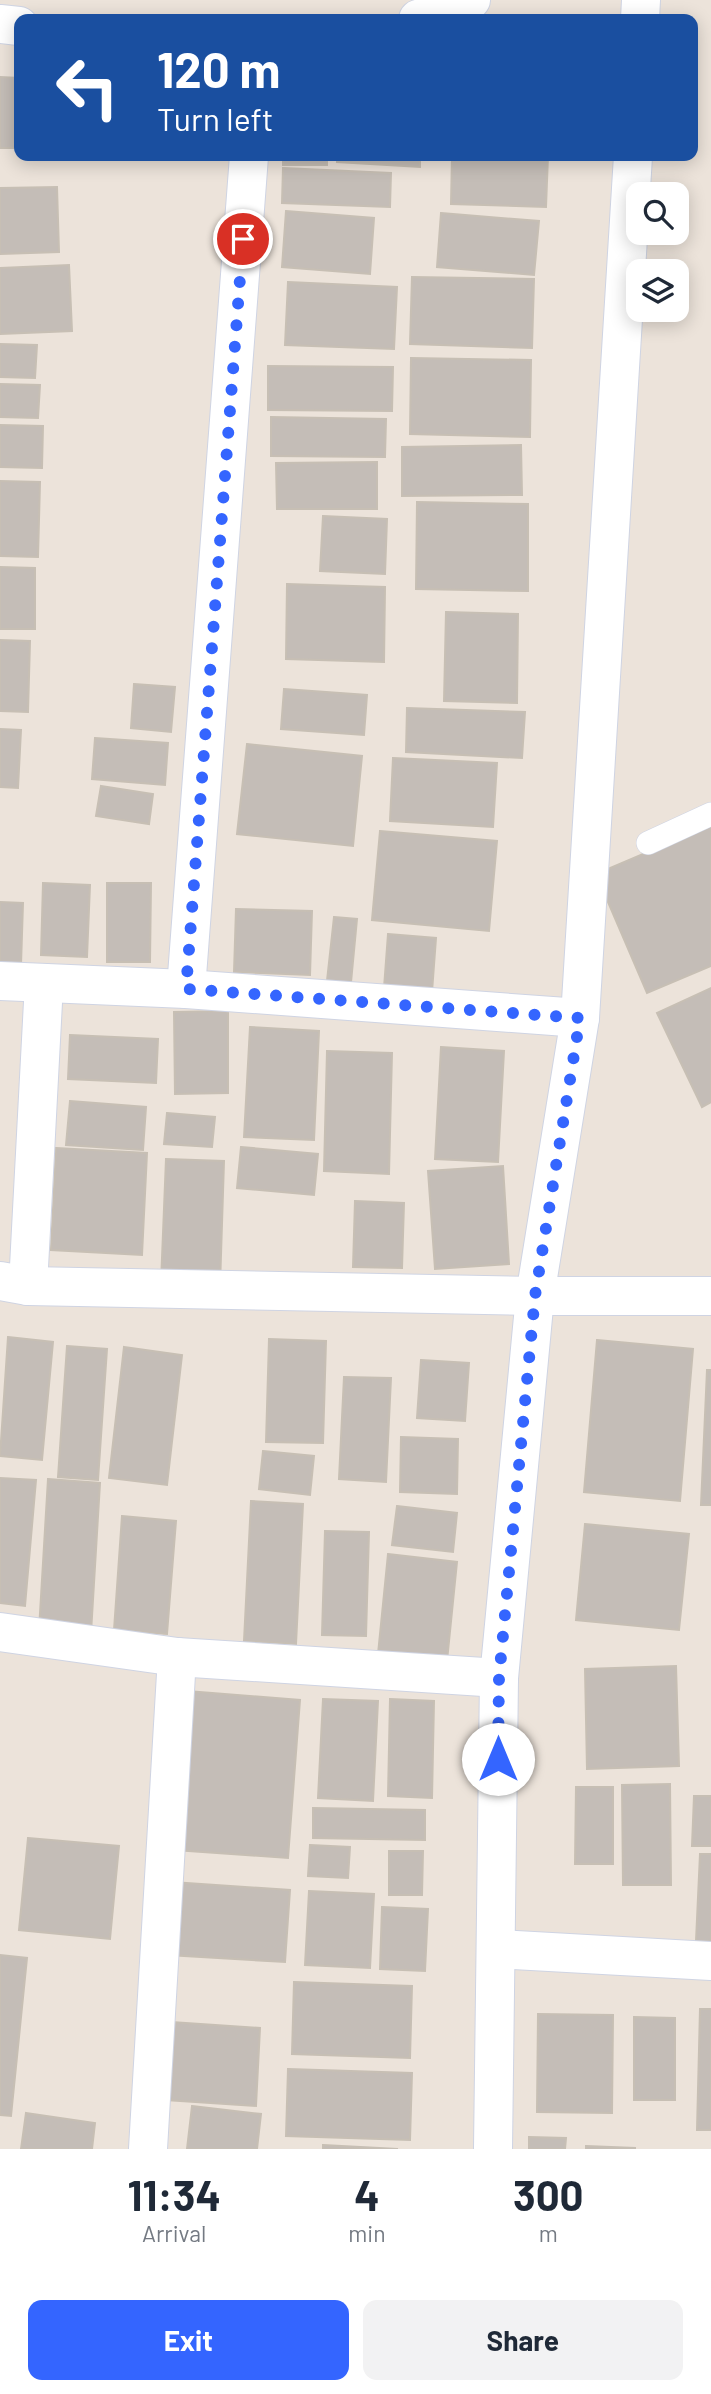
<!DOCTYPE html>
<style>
:root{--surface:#fff;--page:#f2f2f3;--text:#1f2937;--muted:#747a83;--accent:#3465ff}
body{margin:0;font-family:Barlow,sans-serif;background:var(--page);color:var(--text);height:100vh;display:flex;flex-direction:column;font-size:26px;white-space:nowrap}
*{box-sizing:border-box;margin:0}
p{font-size:23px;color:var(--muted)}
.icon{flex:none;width:38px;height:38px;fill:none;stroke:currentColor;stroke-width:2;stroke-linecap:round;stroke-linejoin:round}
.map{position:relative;height:2149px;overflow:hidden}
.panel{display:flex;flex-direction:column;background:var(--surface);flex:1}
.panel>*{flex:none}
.hud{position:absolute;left:14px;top:14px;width:684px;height:147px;border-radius:14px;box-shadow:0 4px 18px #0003;background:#1a4fa0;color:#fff;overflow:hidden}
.fabs{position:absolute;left:626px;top:182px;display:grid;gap:14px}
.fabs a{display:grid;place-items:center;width:63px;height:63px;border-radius:14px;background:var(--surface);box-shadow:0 4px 18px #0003;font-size:35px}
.pin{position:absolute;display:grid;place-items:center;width:60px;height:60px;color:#fff;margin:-30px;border:4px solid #fff;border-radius:50%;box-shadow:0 2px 7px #0007}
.me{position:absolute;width:77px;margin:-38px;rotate:0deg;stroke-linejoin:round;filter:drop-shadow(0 0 5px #0008)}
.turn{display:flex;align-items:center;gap:24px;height:147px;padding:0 28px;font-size:32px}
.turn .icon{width:91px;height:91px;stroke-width:2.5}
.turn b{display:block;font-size:49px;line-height:60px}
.eta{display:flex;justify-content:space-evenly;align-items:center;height:119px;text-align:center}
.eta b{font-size:42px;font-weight:700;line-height:49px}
.action{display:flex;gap:14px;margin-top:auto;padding:14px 28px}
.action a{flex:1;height:80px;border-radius:14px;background:var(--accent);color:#fff;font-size:28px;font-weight:700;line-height:80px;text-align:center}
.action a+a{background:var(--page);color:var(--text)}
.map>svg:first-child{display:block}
.building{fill:#c4bdb7;stroke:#c7bfb4;stroke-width:2}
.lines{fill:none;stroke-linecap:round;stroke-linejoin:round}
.service-casing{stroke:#cfd4e3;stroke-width:24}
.minor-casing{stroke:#cfd4e3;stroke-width:40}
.service{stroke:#fff;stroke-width:23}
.minor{stroke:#fff;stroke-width:38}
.route{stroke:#3465ff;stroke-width:12;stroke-dasharray:0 21.6}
</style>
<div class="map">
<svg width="711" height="2149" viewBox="0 0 711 2149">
<rect width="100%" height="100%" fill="#ece3da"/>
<g class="building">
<path d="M0,77L19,78V148H0Z"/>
<rect x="283" y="156" width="44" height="9"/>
<path d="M337,156H420V167L337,162Z"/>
<path d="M452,156H548L546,207L451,204Z"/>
<path d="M283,168L391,173L390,207L282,203Z"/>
<path d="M57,187L59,252L0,254V188Z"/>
<path d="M286,211L374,218L370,274L282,267Z"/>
<path d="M441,213L539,221L534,275L437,267Z"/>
<path d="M69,265L72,331L0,334V268Z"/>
<path d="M412,277L534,279L532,348L410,344Z"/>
<path d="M288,282L397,287L394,349L285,345Z"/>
<path d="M0,344L37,345L35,378L0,377Z"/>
<path d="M411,358L531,360L530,437L410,434Z"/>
<path d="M268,366L393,367L392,411L268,410Z"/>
<path d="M0,384L40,385L38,418L0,417Z"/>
<path d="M271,417L386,419L385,457L271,456Z"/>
<path d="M0,425L43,426L42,468L0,467Z"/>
<path d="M521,445L522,495L402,496V447Z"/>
<path d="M377,462V509H277L276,463Z"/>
<path d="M0,481L40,482L38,557L0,556Z"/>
<path d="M417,502L528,504V591L416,589Z"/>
<path d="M323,516L387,519L385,574L320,571Z"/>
<path d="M0,567L35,568V629H0Z"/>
<path d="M287,584L385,587L384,662L286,659Z"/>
<path d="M446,612L518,614L517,703L444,701Z"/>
<path d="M0,640L30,641L28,712L0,711Z"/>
<path d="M134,684L175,687L171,732L131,728Z"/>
<path d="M284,689L367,695L364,735L281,729Z"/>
<path d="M407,708L525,712L522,758L406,752Z"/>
<path d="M0,729L21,730L18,788L0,787Z"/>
<path d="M95,738L168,743L165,785L92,779Z"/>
<path d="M247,744L362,756L353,846L237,834Z"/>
<path d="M393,758L497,763L493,827L390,821Z"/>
<path d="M101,786L153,794L149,824L96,816Z"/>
<path d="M711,825V966L647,993L596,874Z"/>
<path d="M380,831L497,841L489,931L372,920Z"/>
<path d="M43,883L90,885L87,957L41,955Z"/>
<path d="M107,883H151L150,962H107Z"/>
<path d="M0,902L23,903L21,965L0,964Z"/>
<path d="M236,909L312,911L310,975L234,972Z"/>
<path d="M334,917L357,919L350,993L326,990Z"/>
<path d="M388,934L436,938L432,992L384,988Z"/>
<path d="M711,988V1102L702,1107L657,1013Z"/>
<path d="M228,1011V1093L175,1094L174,1012Z"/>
<path d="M250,1027L319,1031L314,1140L244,1137Z"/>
<path d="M70,1035L158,1039L156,1083L68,1079Z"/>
<path d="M441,1047L504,1051L498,1162L435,1159Z"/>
<path d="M327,1051L392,1053L389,1174L324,1171Z"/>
<path d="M70,1101L146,1107L143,1150L66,1145Z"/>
<path d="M167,1113L215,1117L212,1147L164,1144Z"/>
<path d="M241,1147L318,1154L314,1195L237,1188Z"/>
<path d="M56,1148L147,1153L142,1255L51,1250Z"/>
<path d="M166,1159L224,1161L220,1286L161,1283Z"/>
<path d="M503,1166L509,1264L435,1269L428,1171Z"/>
<path d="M355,1201L404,1203L402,1268L353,1267Z"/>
<path d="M8,1337L53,1342L42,1460L0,1456Z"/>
<path d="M269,1339L326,1341L323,1443L266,1442Z"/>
<path d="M597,1340L693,1349L680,1501L584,1492Z"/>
<path d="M67,1346L107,1349L98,1480L58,1477Z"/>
<path d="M124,1347L182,1355L167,1485L109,1478Z"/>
<path d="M421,1360L469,1363L465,1421L417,1418Z"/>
<path d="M707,1370H711V1505H701Z"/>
<path d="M344,1377L391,1378L386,1482L339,1479Z"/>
<path d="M401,1437L458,1439L457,1494L400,1492Z"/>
<path d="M263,1451L314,1456L310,1495L259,1489Z"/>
<path d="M0,1478L36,1480L25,1606L0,1603Z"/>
<path d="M48,1479L100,1483L91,1633L39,1630Z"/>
<path d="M251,1501L303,1504L296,1644L244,1641Z"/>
<path d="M397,1506L457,1513L453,1552L392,1545Z"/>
<path d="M122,1516L176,1521L167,1634L114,1630Z"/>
<path d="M585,1524L689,1534L679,1630L576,1620Z"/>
<path d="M325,1531L369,1532L366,1636L322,1635Z"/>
<path d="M388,1554L457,1562L447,1661L378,1654Z"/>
<path d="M676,1666L679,1766L587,1769L585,1669Z"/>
<path d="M187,1691L300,1700L288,1858L175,1850Z"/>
<path d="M323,1699L378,1701L373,1801L318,1798Z"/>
<path d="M390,1699L434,1701L432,1798L388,1796Z"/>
<path d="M670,1784L671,1885H623L622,1785Z"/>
<path d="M576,1787H613V1864H575Z"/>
<path d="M694,1796H711V1846H692Z"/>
<path d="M313,1808L425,1810V1840L313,1838Z"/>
<path d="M28,1838L119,1846L110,1939L19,1930Z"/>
<path d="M310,1845L350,1847L348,1878L308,1876Z"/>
<path d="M389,1851H423L422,1895H389Z"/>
<path d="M700,1854H711V1942L696,1941Z"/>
<path d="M172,1882L290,1890L285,1962L168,1955Z"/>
<path d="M309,1891L374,1894L370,1968L305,1965Z"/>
<path d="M382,1907L428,1909L425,1971L380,1969Z"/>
<path d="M0,1955L27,1958L11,2116L0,2115Z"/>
<path d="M294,1982L412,1986L410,2058L292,2054Z"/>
<path d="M700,2009H711V2130H697Z"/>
<path d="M538,2014L613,2015L612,2113L537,2112Z"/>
<path d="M634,2017L675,2018V2100H634Z"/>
<path d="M171,2022L260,2028L256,2106L166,2100Z"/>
<path d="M288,2069L412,2073L410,2140L286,2136Z"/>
<path d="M192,2106L261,2114L257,2149H187Z"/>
<path d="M26,2113L95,2123L92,2149H21Z"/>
<path d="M529,2137L566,2138L565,2149H529Z"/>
<path d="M323,2145L398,2149H323Z"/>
<path d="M586,2146L635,2148V2149H586Z"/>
</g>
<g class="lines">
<defs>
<path id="service" d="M648,843L711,814"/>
<g id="minor">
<path d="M418,19L471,0"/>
<path d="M640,19L641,0"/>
<path d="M0,24L19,26"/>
<path d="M0,981L186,989L580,1018"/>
<path d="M186,989L249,156"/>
<path d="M0,1281L28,1286L535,1296H711"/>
<path d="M28,1286L44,983"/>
<path d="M0,1632L177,1657L499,1678"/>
<path d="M497,1949L711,1961"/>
<path d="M148,2149L177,1657"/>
<path d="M493,2149L499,1678L535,1296L580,1018L633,156"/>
</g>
</defs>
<use href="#service" class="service-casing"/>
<use href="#minor" class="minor-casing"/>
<use href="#service" class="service"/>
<use href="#minor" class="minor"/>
</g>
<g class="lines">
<path class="route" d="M243,239L186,989L580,1018L535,1296L499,1678L498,1759"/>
</g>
</svg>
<div class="fabs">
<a><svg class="icon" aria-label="search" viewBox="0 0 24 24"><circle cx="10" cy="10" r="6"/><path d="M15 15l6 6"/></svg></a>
<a><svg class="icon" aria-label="layers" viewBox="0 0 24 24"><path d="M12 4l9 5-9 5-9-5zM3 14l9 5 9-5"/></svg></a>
</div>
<div class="pin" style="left:243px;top:239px;background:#d93025"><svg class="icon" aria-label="arrive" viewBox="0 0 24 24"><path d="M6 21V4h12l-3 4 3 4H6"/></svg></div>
<svg class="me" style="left:498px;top:1759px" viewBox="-20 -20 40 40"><circle r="19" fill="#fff"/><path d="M0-13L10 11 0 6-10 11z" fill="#3465ff"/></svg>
<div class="hud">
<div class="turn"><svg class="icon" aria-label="left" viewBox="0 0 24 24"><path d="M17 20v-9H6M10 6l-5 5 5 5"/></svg><div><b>120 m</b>Turn left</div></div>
</div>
</div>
<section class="panel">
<div class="eta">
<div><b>11:34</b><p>Arrival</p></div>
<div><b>4</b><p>min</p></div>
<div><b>300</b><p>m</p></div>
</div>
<div class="action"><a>Exit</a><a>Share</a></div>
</section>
